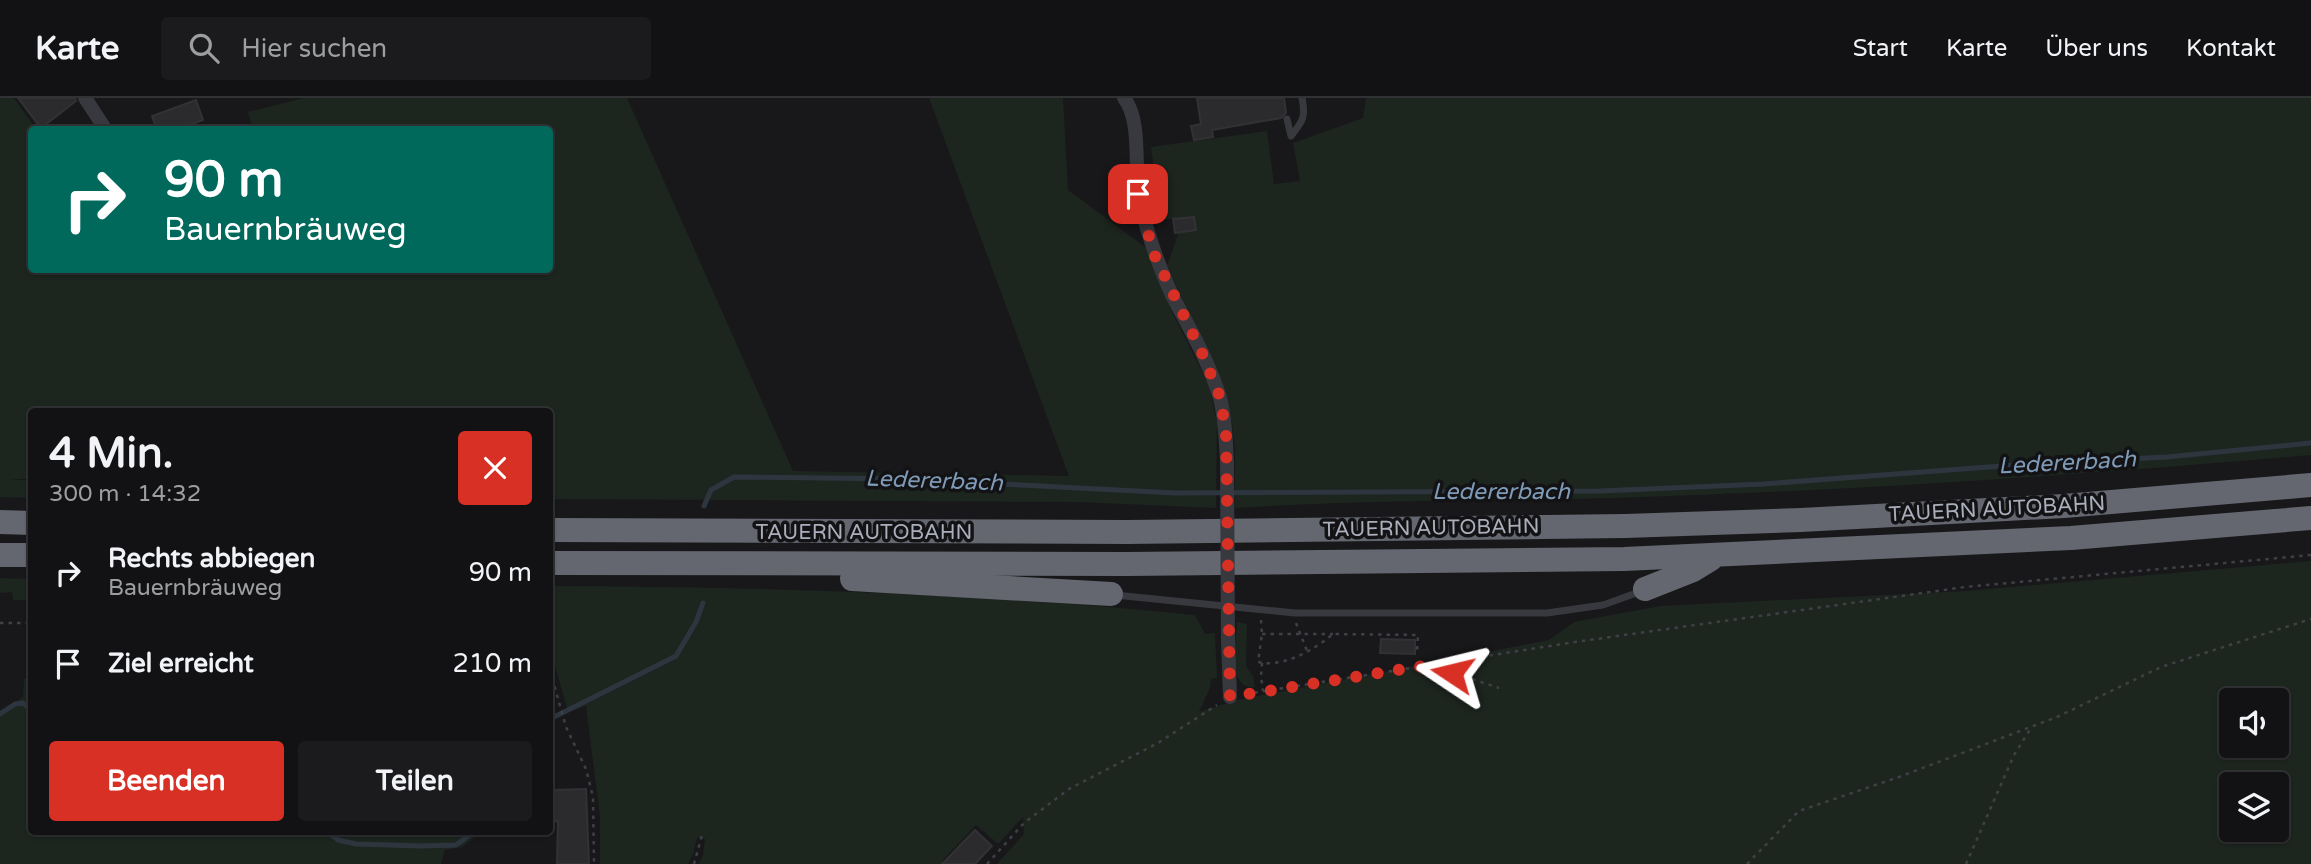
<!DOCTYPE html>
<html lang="de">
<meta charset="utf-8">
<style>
:root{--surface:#121214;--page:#1b1b1d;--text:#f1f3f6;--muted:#9c9ea0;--line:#313234;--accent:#d93025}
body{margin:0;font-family:"Varela Round",sans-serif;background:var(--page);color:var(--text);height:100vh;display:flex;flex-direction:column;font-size:26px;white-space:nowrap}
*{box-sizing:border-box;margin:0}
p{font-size:23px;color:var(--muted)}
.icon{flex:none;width:38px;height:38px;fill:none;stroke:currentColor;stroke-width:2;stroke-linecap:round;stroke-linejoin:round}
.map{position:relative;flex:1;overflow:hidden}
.panel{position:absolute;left:28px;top:310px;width:525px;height:427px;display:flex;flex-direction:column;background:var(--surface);border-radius:7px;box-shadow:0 2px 5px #0004,0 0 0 2px var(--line)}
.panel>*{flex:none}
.top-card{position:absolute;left:28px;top:28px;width:525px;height:147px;border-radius:7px;box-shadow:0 2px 5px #0004,0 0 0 2px var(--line);background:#00695c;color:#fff;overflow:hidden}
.controls{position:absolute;left:2219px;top:590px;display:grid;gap:14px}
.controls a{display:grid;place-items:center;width:70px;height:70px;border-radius:7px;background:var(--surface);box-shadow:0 2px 5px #0004,0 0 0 2px var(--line);font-size:35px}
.pin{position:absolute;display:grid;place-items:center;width:60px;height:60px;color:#fff;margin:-30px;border-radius:14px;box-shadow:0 4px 10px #0006}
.me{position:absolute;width:77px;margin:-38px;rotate:280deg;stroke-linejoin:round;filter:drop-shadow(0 0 5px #0008)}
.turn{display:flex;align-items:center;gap:24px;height:147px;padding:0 21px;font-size:32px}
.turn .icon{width:91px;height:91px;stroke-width:2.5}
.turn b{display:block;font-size:49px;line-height:60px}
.round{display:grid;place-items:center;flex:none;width:74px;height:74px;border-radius:7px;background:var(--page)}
.headline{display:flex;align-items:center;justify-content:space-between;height:119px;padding:0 21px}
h1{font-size:42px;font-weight:800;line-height:52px}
.button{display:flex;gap:14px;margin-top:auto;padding:14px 21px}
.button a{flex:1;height:80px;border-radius:7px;background:var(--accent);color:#fff;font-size:28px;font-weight:800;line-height:80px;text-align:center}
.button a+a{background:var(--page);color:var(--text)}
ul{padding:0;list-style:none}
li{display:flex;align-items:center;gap:21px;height:91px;padding:0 21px}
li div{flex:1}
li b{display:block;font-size:26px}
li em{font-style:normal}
header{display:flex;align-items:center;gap:42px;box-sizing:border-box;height:98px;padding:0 35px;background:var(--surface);border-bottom:2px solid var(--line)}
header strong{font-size:33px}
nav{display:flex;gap:38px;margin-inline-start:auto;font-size:24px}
.search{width:490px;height:63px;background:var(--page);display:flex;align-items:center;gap:18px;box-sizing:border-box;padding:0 24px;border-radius:7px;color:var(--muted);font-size:26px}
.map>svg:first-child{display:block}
.green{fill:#1d251f;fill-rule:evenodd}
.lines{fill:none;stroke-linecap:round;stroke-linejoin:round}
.stream{stroke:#2d363f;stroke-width:5}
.building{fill:#2b2b2e;stroke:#323236;stroke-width:2}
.path{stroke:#3e4046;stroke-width:2.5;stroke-dasharray:3.5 5;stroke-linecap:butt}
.service{stroke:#38393f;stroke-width:7}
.minor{stroke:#38393f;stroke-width:14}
.motorway{stroke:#646770;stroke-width:24}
.minor-bridge{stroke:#38393f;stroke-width:14}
.route{stroke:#d93025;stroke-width:12;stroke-dasharray:0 21.6}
.labels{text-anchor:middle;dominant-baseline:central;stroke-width:7;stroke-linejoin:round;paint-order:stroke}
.street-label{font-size:21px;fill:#a9aeba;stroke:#131315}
.water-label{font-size:23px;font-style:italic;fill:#7f9ab7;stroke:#131315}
</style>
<header>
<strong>Karte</strong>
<div class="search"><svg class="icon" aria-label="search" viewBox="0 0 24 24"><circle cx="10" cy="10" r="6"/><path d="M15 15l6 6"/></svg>Hier suchen</div>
<nav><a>Start</a><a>Karte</a><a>Über uns</a><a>Kontakt</a></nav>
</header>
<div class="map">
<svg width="2311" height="766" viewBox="0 0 2311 766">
<rect width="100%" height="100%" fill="#18181a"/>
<g class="green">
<path d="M0,0H14L36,31L32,32V172H550V32L253,31L248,14L304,0H627L793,373L1069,378L929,0H1063L1068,92L1148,151L1172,214L1209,287L1217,325L1216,410L1078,404L550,401V313H32L31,381H10L31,383V400L0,399Z"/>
<path d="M1366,0H2311V357C2079,377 1847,393 1614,400C1487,403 1361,402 1235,410V354L1232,325L1222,285L1167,168L1184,119L1161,122L1151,49L1267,33L1274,86L1300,83L1293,45L1363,20Z"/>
<path d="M2311,463V766H997L1024,736L1023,719L998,746L976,727L942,763L944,766H699L703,757L705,741L697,740L693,756L688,766H600V718L586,608L568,614L550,550V488C765,489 980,495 1195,517L1205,536L1215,535L1217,580L1211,581L1210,590L1199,614L1237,602L1549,542L1574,524L1660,508L1966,493ZM2231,602H2277V648H2231ZM2231,686H2277V732H2231Z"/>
<path d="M0,480L31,481V521H28V502H13L12,494L0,495Z"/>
<path d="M1237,524L1247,526L1246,568L1253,578L1255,589C1226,592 1236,542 1237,524Z"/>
<path d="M24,581H31L32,733H482L462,749L445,752L441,766H0V615L23,599Z"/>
</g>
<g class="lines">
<g class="stream">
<path d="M704,408L711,392L734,379L908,381L1175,395L1600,393L1763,386L2029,366L2167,359L2311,345"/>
<path d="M0,616L15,606L23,605L32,613"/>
<path d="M550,621L676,558L696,524L703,505"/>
<path d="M326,733L338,742L356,746L421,748L456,747L475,733"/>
</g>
</g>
<g class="building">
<path d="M18,0H75L76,3L41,30Z"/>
<path d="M1197,0H1284L1286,15L1281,20L1212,32L1213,39L1194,42L1191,28L1201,26Z"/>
<path d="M196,2L203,22L176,32H157L152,18Z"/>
<path d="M1194,119L1196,132L1175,135L1173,121Z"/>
<path d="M1381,541L1415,542V556L1380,555Z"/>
<path d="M586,691L589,766H557L558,723L553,724L552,692Z"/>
<path d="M975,732L992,748L975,766H942Z"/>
</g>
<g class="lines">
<g class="path">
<path d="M1261,522L1262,536L1258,564C1283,570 1314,552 1333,536L1418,537L1417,554"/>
<path d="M0,525H32"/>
<path d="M1296,525L1307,553"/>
<path d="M1262,536H1333"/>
<path d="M1262,565L1261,578L1263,593"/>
<path d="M1432,568L1499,590"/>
<path d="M550,572L566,629L586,671L593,699L594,766"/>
<path d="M1246,596L1575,544L1965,489L2311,457"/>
<path d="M694,766L702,737"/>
<path d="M987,766L1024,725L1069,691L1158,645L1217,607"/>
<path d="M1747,766L1799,713L1899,679L2057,619L2161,569L2311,521"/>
<path d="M1966,766L2014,657L2031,630"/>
</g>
<g class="service">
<path d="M1287,21L1291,38C1303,23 1306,19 1302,0"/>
<path d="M1115,497L1295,515H1547L1603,507L1642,493"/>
</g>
<g class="minor">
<path d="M85,0L106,32"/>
<path d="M1124,0C1143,24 1133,75 1140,105C1148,137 1158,167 1172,197C1189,230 1209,263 1220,300C1225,320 1226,342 1227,364"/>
<path d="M1228,542L1230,599"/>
</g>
<g class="motorway">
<path d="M0,424L32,425"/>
<path d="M550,432L1127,434L1625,428L1801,422L2064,408L2311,387"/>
<path d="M0,457H32"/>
<path d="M550,465L1126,466L1624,461L2071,440L2311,420"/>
<path d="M852,481L1111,496"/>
<path d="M1645,491L1693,472L1711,461"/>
</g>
<path class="minor-bridge" d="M1227,364L1228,542"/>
</g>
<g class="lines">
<path class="route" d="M1138,96L1153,154L1202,255L1220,299L1226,335L1230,599L1429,567L1452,575"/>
</g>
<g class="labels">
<g class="street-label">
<text transform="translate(1997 411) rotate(-3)">TAUERN AUTOBAHN</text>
<text transform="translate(1431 430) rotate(-1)">TAUERN AUTOBAHN</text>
<text x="864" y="434">TAUERN AUTOBAHN</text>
</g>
<g class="water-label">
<text transform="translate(2067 365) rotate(-3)">Ledererbach</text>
<text transform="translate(934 383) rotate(2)">Ledererbach</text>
<text x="1501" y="394">Ledererbach</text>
</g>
</g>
</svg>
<div class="controls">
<a><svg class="icon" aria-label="sound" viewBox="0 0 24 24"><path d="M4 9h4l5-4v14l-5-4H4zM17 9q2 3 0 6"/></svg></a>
<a><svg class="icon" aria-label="layers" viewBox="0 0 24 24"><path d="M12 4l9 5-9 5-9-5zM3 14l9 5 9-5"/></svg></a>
</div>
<div class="pin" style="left:1138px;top:96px;background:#d93025"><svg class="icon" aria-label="arrive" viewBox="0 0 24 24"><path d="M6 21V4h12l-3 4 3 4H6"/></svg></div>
<svg class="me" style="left:1452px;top:575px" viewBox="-20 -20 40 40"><path d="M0-17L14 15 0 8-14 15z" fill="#d93025" stroke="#fff" stroke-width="4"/></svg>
<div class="top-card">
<div class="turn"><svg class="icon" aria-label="right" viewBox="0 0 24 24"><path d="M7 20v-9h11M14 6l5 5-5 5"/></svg><div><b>90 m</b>Bauernbräuweg</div></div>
</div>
<section class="panel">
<div class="headline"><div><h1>4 Min.</h1><p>300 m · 14:32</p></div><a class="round" style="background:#d93025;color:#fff"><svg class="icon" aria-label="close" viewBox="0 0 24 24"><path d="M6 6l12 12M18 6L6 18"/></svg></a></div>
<ul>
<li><svg class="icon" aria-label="right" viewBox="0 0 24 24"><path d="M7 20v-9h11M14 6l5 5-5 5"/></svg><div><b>Rechts abbiegen</b><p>Bauernbräuweg</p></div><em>90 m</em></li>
<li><svg class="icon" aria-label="arrive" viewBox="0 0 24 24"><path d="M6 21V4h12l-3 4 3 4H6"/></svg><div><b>Ziel erreicht</b></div><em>210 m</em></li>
</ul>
<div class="button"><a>Beenden</a><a>Teilen</a></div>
</section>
</div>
